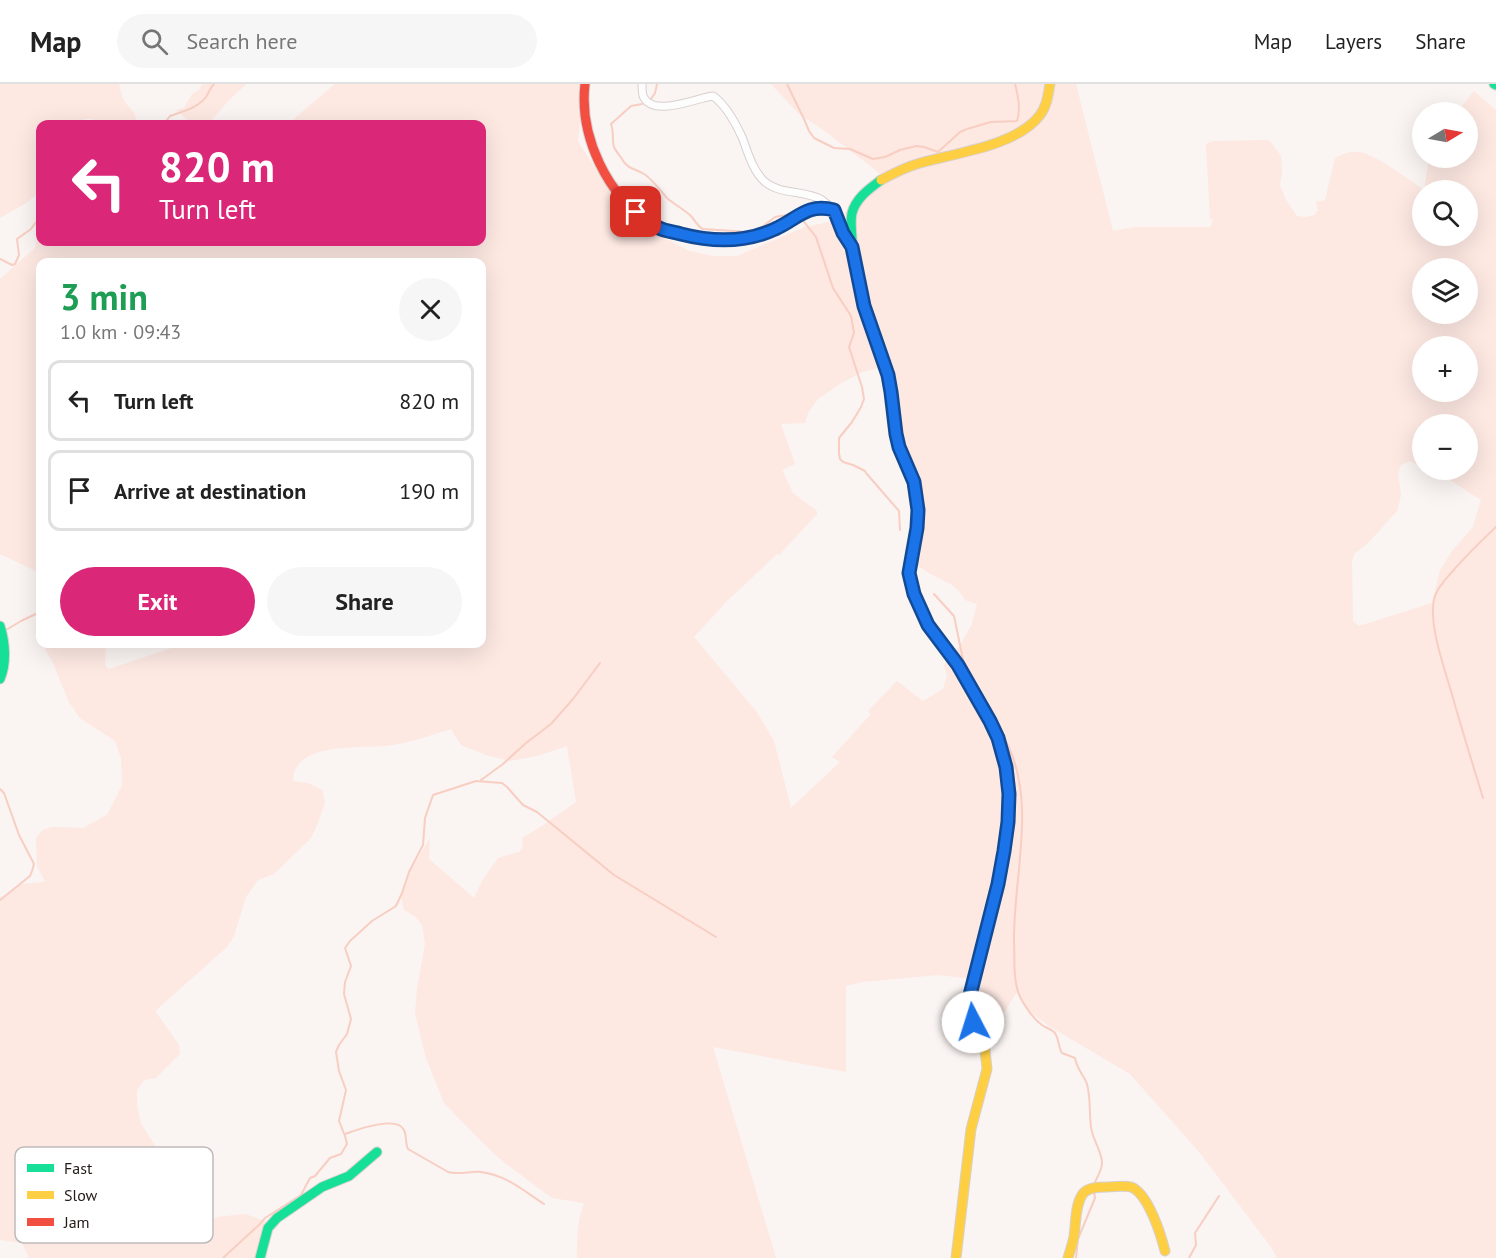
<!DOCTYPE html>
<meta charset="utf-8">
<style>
:root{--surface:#fff;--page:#f6f6f6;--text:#222;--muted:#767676;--line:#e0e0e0;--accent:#db2777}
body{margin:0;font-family:"PT Sans",sans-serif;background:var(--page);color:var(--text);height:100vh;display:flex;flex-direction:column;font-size:22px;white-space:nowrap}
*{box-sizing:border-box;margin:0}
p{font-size:20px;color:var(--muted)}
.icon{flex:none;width:33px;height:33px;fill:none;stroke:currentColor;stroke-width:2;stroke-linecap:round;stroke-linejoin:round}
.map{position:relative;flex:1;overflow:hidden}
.side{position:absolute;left:36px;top:174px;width:450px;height:390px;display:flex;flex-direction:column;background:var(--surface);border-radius:12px;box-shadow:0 6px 24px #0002}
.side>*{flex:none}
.banner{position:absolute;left:36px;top:36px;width:450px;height:126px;border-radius:12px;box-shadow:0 6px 24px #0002;background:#db2777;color:#fff;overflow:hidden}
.needle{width:39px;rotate:80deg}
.tools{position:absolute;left:1412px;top:18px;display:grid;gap:12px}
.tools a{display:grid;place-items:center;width:66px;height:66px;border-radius:50%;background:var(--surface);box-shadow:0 6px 24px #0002;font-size:30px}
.pin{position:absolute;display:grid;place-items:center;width:51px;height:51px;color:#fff;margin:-26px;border-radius:12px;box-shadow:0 3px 9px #0006}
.me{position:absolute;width:66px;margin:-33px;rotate:355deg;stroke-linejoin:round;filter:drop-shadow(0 0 4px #0008)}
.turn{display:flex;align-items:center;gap:21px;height:126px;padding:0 24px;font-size:27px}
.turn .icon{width:78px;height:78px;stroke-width:2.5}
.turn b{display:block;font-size:42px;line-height:51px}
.round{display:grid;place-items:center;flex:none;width:63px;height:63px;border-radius:32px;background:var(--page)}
.headline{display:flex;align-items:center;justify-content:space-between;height:102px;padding:0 24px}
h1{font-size:36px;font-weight:700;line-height:45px;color:#1e9e55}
.cta{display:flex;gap:12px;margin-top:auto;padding:12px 24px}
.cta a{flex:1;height:69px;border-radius:36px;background:var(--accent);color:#fff;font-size:24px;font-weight:700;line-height:69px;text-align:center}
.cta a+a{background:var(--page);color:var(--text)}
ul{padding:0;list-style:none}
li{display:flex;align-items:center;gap:18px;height:81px;margin:0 12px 9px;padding:0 12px;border:3px solid var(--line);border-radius:12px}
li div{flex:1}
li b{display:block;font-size:22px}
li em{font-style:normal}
header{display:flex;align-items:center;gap:36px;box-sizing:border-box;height:84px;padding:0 30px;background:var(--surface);border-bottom:2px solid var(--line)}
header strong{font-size:28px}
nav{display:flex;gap:33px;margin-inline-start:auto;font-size:21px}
.search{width:420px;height:54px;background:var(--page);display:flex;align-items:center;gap:15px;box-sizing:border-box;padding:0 21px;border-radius:33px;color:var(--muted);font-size:22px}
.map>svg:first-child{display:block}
.green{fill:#fde8e2;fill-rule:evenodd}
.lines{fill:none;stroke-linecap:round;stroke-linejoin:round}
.stream{stroke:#f8cec2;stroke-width:2}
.street-casing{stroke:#d7d0ce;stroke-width:9}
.fast-casing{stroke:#d7d0ce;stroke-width:11}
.slow-casing{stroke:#d7d0ce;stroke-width:11}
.jam-casing{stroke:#d7d0ce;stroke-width:11}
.street{stroke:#fefdfd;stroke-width:7}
.fast{stroke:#16e098;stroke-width:9}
.slow{stroke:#ffcf43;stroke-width:9}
.jam{stroke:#f24e42;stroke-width:9}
.route-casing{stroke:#114b97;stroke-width:15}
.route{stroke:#1a73e8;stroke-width:10}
.key{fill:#fff;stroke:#bdbaba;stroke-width:1.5}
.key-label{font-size:16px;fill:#221a18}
</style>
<header>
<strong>Map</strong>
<div class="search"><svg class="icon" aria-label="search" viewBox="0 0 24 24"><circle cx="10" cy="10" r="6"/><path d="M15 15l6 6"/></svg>Search here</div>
<nav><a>Map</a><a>Layers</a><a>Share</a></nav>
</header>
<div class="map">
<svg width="1496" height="1174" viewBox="0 0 1496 1174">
<rect width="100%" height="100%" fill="#faf4f2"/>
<g class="green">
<path d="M0,0H119C120,4 121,10 123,15C128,25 138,27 136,40H112L92,35H85L77,40H40V108L26,119L0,134Z"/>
<path d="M202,0H246L228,17L208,40H192L176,26L184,24L192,10L199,6Z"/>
<path d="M335,0H587L581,21L578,58L607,102L630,130L656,149L689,167L713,172H737L805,143L833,137L843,131L863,107L882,91L822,45L799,30L771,0H1076L1113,147L1136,143H1211L1213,135H1210L1206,60L1213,57L1269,56L1281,72L1282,88L1280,101L1285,114L1297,132L1306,133L1315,131L1318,126L1316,118L1325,116L1335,74C1342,71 1349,67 1358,68C1374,69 1409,96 1424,106L1429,74H1467V28H1457L1474,7L1496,26V1174H1277L1271,1163L1200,1069L1130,990L1049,942L1032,929L1023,919L1018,907C1004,926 1002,942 977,948L972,921L976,895L937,891L862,898L846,902V988L713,963L776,1174H577C577,1153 577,1139 584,1119L552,1114L501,1076L477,1053L444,1019L426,974L415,929L417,906L425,859L422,841L416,833L404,826L401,813L408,791L430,754L429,775L474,814L482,797L498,774L519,768L523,763L522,754L539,744L576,718L567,662L537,672L510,677L486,671L461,661L451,645C431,651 412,658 392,661C363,666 294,655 293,697L308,699L322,706L325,718L318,739L311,754L274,790L258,796L246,813L234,852L227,863L155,927L179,961L180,970L156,994L144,996L137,1006V1021L141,1040L156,1063L168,1098L178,1105L181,1140L184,1148L193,1150L201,1142L217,1133L245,1130L265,1137L270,1143L267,1174H29L22,1159L0,1156V815L20,800L45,798L37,782L36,754L43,746L52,743L83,744L107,731L122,701L121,674L115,657L80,634L69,618L52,577L42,560H106L105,582L109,585L183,560H482V178H40V489L0,470V195L35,164L38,143L40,137V158H482V40H288ZM1422,106H1467V152H1422ZM1422,184H1467V230H1422ZM1422,262H1467V308H1422ZM886,282L897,370L902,389L910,405L916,425L914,479L927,488L952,501L959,507L965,516L977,520L972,540L960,561L944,581L947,592L943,605L923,617L897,597L868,627L871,630L832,673L840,678L791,724L774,657L756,627L694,553L727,517L777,470L779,471L817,430V427L793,409L782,386L795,380L781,340L805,339L808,329L818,315L840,300L862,288ZM1422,340H1467V386H1429L1442,391L1481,416L1473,443L1453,466L1440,486L1432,519L1359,542L1353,537L1352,478L1354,470L1368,459L1397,427L1401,411L1398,390L1401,381L1410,377L1422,383Z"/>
</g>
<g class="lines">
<g class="stream">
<path d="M787,0L804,35L809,47L814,54L834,64L850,65L873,75L885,73L900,66L916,62L924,63L938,68L960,48L967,45L991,38L1017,37C1021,25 1018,12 1015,0"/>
<path d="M651,15L655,9L657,0"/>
<path d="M642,20L631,22L611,40C614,47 612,58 614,63C616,67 619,71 622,75C627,85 636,85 644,90C651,94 661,107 667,114C674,120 683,125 690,131C695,136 697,142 703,145L748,148L762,143L775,133L792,130"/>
<path d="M164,40L170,32C181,28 198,24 206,13C209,8 210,4 214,0"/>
<path d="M801,134L816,153L833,204L851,232L853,243L854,249L849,263L862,303L864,315L861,323L852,338L839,354V369L840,375L843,378L853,381L865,387L866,389L899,427L900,446"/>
<path d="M0,175L12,181L15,180L19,171L17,155L31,145L40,133"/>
<path d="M934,510L954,532L965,585"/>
<path d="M6,546L21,537L40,528"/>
<path d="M996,640C1000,646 1004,653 1007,659C1037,721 1013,793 1014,858C1015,873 1013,890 1017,904C1019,915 1033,935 1042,941C1046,944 1051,945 1054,948C1059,953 1058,963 1062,969L1075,974C1077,986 1084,991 1087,1000C1091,1016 1089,1027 1091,1043C1092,1055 1102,1067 1102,1079C1102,1087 1096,1094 1094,1101"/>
<path d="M481,696L503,680L526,659L551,640L573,615L600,579"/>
<path d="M0,705L4,709L19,751L34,780L32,787L30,792L0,816"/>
<path d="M1483,714C1472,678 1461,643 1451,607C1444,583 1427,536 1435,512C1438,503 1445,496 1451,489C1465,473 1480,458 1496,443"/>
<path d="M345,1050C356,1046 397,1031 404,1046C407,1052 405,1059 408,1065L448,1088C459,1091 470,1087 481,1088C506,1091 524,1107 544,1120"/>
<path d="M223,1174L260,1140L265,1134L301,1111L310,1094L315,1092L330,1074L341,1070L347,1060L345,1052L339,1037L346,1006L339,987L336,968L339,961L347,950L351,935L344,910L345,898L351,882L345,864L350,857L372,837L396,822L402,809L409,788L423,761L425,734L433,711L476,697L502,699L507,703L523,721L537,728L614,791L716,853"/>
<path d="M1076,1174L1078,1155L1095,1114L1094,1107"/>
<path d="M1189,1174L1196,1161L1195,1149L1219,1112"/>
</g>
<defs>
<path id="street" d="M642,0C642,4 642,11 644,14C655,33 696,14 713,12C726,21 735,38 742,53C748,68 752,86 765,98C781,111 805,106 822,116C826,119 829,122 833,125"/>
<g id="fast">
<path d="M1494,0L1496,1"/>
<path d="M881,96C869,105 856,114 852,129C850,138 852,148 852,157C854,186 861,217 871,245C876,261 884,276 888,292C893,314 891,338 898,359C903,378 914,395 917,415C922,450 901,477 915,513C924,536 939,555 953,575C974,605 998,644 1005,680C1015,734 1001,790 988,841"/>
<path d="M0,542C5,558 7,579 0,595"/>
<path d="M260,1174L268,1144L277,1134L322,1103L349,1092L377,1068"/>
</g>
<g id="slow">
<path d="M881,96C894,89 906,83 920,79C955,69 1017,62 1040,31C1047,22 1048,11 1050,0"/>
<path d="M712,155C733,157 753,154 773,146C797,136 804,120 834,126L843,149L851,161"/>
<path d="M956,1174L971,1045L987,985L985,966L969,927V915L988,841"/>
<path d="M1068,1174C1070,1167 1073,1159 1074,1152C1076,1139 1075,1122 1082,1111C1087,1103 1099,1103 1108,1103C1115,1103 1124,1101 1131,1103C1148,1109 1161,1151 1165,1167"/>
</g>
<path id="jam" d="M585,0C579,52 607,113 653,140C670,150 692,154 712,155"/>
</defs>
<use href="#street" class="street-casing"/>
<use href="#fast" class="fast-casing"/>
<use href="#slow" class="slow-casing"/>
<use href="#jam" class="jam-casing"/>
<use href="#street" class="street"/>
<use href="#fast" class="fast"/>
<use href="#slow" class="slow"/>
<use href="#jam" class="jam"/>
</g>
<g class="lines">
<defs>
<path id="route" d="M636,128C644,133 651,139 659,144C665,147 674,148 681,150C712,158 745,159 775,145C798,135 806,119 834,126L843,149L852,163L864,222L888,291L891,308L896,350L899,363L914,398L918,426L917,444L909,489L914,510L928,541L958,581L990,637L998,654L1006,683L1009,710L1008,738L1004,767L998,800L969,915V927L973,938"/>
</defs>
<use href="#route" class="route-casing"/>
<use href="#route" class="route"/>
</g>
<rect x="15" y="1063" width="198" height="96" rx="9" class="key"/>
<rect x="27" y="1080" width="27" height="8" fill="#16e098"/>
<rect x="27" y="1107" width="27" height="8" fill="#ffcf43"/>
<rect x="27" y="1134" width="27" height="8" fill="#f24e42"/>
<g class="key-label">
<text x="64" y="1090">Fast</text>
<text x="64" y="1117">Slow</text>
<text x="64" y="1144">Jam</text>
</g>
</svg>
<div class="tools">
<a><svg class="needle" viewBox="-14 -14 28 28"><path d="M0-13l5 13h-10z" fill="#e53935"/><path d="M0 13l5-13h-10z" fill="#767676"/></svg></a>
<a><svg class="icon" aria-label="search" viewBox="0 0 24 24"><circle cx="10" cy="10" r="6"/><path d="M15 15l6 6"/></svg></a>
<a><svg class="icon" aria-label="layers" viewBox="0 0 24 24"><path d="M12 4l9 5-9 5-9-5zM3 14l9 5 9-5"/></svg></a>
<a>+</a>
<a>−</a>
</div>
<div class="pin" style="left:636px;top:128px;background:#d93025"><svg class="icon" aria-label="arrive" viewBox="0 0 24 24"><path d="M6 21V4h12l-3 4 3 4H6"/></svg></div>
<svg class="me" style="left:973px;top:938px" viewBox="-20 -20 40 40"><circle r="19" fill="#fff"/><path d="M0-13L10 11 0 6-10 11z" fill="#1a73e8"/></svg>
<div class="banner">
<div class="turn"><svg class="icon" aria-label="left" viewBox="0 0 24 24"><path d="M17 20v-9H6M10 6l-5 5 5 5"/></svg><div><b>820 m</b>Turn left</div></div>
</div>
<section class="side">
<div class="headline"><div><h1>3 min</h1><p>1.0 km · 09:43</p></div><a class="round"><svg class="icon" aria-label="close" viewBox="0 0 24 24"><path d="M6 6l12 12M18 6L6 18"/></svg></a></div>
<ul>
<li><svg class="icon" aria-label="left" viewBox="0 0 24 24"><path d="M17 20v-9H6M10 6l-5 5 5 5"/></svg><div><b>Turn left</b></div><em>820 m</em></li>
<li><svg class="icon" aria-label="arrive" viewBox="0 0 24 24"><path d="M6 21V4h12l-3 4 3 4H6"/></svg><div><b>Arrive at destination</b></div><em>190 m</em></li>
</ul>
<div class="cta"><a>Exit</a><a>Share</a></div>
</section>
</div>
